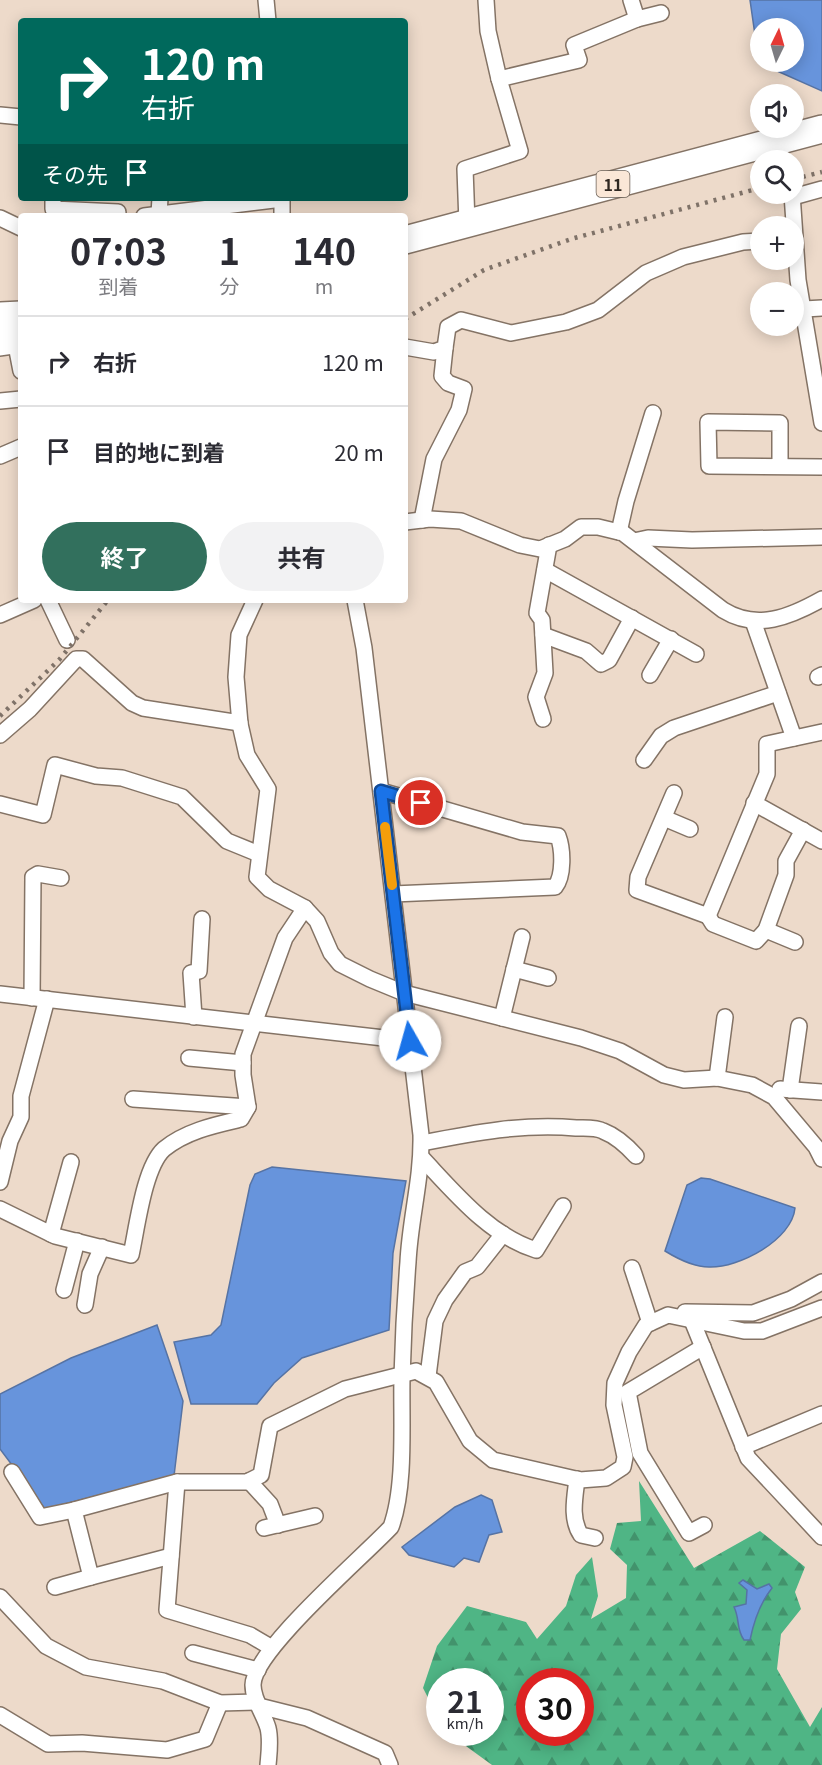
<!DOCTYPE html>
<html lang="ja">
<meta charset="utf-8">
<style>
:root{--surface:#fff;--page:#f2f2f3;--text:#2b2b33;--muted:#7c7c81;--line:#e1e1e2;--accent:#32705d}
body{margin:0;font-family:Georgia,"Noto Sans JP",serif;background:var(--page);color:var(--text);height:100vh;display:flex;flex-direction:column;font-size:22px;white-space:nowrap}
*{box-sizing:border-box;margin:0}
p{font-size:20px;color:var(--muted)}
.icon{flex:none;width:33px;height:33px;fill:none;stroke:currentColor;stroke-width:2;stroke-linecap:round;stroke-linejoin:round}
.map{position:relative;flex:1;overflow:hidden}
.sheet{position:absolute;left:18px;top:213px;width:390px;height:390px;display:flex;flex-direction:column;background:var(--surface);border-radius:6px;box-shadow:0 3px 15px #0003}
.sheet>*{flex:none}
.top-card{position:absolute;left:18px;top:18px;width:390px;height:183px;border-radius:6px;box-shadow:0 3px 15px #0003;background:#00695c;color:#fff;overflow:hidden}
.needle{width:39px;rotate:5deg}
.fabs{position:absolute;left:750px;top:18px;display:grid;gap:12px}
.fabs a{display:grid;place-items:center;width:54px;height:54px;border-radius:50%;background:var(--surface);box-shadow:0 3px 15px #0003;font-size:30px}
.speed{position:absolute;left:426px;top:1668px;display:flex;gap:12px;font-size:30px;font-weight:700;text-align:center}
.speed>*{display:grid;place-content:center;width:78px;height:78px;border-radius:50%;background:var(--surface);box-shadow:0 3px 15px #0003;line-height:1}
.speed small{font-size:15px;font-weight:400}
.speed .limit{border:9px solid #d22;background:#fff;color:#111}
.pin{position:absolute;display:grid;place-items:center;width:51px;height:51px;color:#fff;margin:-26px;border:3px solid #fff;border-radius:50%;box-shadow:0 2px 6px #0007}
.me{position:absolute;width:66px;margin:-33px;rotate:353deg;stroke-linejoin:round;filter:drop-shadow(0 0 4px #0008)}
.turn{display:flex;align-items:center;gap:21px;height:126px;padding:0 24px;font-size:27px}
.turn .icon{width:78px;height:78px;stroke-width:2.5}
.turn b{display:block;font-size:42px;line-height:51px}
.then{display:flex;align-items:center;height:57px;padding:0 24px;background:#0003;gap:12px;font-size:22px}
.eta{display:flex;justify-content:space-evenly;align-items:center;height:102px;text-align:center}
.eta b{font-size:36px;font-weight:700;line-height:42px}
.action{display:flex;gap:12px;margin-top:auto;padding:12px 24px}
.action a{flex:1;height:69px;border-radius:36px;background:var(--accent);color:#fff;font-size:24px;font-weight:700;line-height:69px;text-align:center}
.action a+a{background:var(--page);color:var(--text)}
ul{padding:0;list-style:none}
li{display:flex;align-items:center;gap:18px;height:90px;padding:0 24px;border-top:2px solid var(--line)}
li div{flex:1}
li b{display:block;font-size:22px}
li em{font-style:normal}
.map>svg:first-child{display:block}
.forest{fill:url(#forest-firs);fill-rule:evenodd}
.water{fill:#6794dc;stroke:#5673a4;stroke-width:1.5}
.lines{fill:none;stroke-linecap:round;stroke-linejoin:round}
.street-casing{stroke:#847365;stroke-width:18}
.highway-casing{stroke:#847365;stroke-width:30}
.street{stroke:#fff;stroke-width:15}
.highway{stroke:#fff;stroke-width:27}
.rail{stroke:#7f7268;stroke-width:4.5;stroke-dasharray:3 6;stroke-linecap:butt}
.route-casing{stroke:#114b97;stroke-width:15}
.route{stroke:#1a73e8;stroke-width:10}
.slow{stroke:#f59e0b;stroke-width:10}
.labels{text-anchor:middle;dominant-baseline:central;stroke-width:6;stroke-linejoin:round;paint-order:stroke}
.shield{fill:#fae7d7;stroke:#6b6158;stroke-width:1.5}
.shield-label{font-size:16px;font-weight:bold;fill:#2e2721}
</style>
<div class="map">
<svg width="822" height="1765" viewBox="0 0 822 1765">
<defs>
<pattern id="forest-firs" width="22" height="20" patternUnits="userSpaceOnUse" patternTransform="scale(1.5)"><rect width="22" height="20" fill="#4fb585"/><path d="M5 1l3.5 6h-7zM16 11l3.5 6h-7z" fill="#42936c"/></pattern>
</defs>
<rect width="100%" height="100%" fill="#eddaca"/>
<path class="forest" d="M639,1481L694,1568L760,1531L805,1567L795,1592L801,1609L781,1634L777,1669L810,1727L822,1707V1765H492L448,1733L490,1732V1682H440L439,1719L423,1688L437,1646L467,1606L526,1622L537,1639L566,1606L576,1575L592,1557L598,1596L591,1619L626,1598L627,1565L610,1549L617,1523L641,1521ZM530,1682H580V1732H530Z"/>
<g class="water">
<path d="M750,0H822V91L766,66L762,62H794V28H760V60L758,56Z"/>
<path d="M272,1167L406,1181L393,1253L389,1330L302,1358L274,1383L257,1404H191L174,1342L211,1335L221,1325L250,1185L255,1174Z"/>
<path d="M701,1178L710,1179L795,1208C792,1240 739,1268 709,1267C693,1267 678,1259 665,1251L687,1185Z"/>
<path d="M157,1325L183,1401L174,1476L45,1509L0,1449V1394L71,1358Z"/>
<path d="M481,1495L492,1500L502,1532L489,1535L479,1562L464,1558L454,1567L409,1555L402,1547L455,1507Z"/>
<path d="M743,1580L757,1589L769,1584L772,1588C760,1603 754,1620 750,1640H744C736,1629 740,1619 734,1607L746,1604L747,1590L739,1583Z"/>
</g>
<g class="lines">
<defs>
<g id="street">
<path d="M266,0L268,21"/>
<path d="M486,0L488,31L499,79"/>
<path d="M631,0L637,19L661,13"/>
<path d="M0,115L21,117"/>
<path d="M782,158V160"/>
<path d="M792,194L798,280L822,423"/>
<path d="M793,197L822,189"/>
<path d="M53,198V209L118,212"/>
<path d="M282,198V216"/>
<path d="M159,214L160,198"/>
<path d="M144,216L282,199"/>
<path d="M0,218L21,228"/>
<path d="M467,223L465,169L520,151L499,79L579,60L574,45L637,19"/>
<path d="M804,309L822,308"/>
<path d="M15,340L21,371"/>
<path d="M405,347L434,352L445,348L448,327L461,320L511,333L566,322L598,310L646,273L683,257L743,242L760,241"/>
<path d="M0,401L21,399"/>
<path d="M0,456L21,447"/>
<path d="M780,466V423L708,422L709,466L822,467"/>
<path d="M422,520L434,459L459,410L464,389L448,383L442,376L445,348"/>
<path d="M405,522L430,519L461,521L520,545L540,549L565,539L581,527H598L623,533L723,610C757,631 790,617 822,599"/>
<path d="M619,532L626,501L653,413"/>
<path d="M634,541L648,538L692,540L822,537"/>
<path d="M545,570L696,654"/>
<path d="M48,600L67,640"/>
<path d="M255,600L239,635L236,677L240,724L247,755L268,789L257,877L269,889L305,908L317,921L331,953L340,964L370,979L404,993L581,1038L620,1051L664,1075L684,1080L717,1078L752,1085L774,1097L816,1147L822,1159"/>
<path d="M0,615L34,600"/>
<path d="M753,621L794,738"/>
<path d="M543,635L586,651L601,664L609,660L632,618"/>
<path d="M650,675L671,639"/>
<path d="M818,677L822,675"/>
<path d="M543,719L536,697L545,673L542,620L537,613L549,545"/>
<path d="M0,735L30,709L76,659H83L132,703L143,708L240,723"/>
<path d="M644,760L661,736L674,728L778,693"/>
<path d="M381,791L522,832L558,836C563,849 564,876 555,887L393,894"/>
<path d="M674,793L638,877L637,890L708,916L767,774V744L822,732"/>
<path d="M754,803L822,841"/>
<path d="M0,804L43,815L55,765L96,776L122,778L182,797L227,841L259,854"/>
<path d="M664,818L690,829"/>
<path d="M708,916L713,924L756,941L766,930L786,875V861L803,830"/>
<path d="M766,930L795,942"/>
<path d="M514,969L548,978"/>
<path d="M0,994L410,1041"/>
<path d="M32,998L33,877L38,874L61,878"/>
<path d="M194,1017L191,973L199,971L202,919"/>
<path d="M502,1018L522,937"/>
<path d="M189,1058L243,1063"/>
<path d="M717,1078L725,1017"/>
<path d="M780,1089L822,1092"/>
<path d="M790,1090L799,1026"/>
<path d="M133,1099L248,1107"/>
<path d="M422,1143C473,1133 524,1123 576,1128C584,1128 596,1127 603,1131C616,1136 627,1146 636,1156"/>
<path d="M422,1158C454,1192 490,1236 536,1250L563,1206"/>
<path d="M0,1182L10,1141L21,1117V1096L47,999"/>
<path d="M0,1209L55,1236L131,1255C137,1228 144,1167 164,1149C186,1131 215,1125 241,1119L248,1107L243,1075V1054L285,938L305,908"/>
<path d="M51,1234L71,1162"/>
<path d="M632,1268L650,1323"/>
<path d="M64,1290L77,1241"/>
<path d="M85,1305L90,1274L102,1247"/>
<path d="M685,1312L753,1313L791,1299L822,1282"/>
<path d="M691,1318L748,1458L822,1537"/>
<path d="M703,1347L628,1392L640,1453L689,1533L704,1525"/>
<path d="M428,1376L435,1321L445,1300L465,1272L477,1267L503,1234"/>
<path d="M743,1447L822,1414"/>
<path d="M12,1472L40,1517L74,1510"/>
<path d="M577,1479C575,1497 570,1519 581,1535L595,1538"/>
<path d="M249,1481L270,1504L278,1525"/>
<path d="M177,1482L167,1610L250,1635L272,1648"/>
<path d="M264,1528L315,1516"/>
<path d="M171,1556L91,1577L74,1510L177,1482H247L261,1475L270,1426L345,1389L416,1371L436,1382L470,1441L493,1460L580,1480L606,1478L623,1467L625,1457L614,1405L615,1383L629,1352L646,1325L668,1315L744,1331H762L822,1308"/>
<path d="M55,1587L91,1577"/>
<path d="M0,1597L46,1646L86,1667L163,1681L220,1703L257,1702"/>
<path d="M193,1653L258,1670"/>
<path d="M259,1706L307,1718L385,1753L390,1765"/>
<path d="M0,1715L48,1744L82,1743L167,1750L205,1739L220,1703"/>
<path d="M268,1765C269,1753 271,1740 268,1728C264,1714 253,1700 253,1685C253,1651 364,1556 391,1527C406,1486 401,1421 402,1377C403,1339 405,1300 408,1262C410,1219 422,1179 421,1135L364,648L355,600"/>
</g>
<g id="highway">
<path d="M405,240L822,129"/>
<path d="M0,316L21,315"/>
<path d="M0,342L21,339"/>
</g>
</defs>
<use href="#street" class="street-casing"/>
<use href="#highway" class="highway-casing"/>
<use href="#street" class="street"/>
<use href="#highway" class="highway"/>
<g class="rail">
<path d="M794,179L822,172"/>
<path d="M405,319L484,270L571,239L760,188"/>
<path d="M0,716L59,660L108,600"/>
</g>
</g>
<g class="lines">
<defs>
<path id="route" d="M410,1041L381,791L421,803"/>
</defs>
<use href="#route" class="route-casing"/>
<use href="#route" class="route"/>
<path class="slow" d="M385,827L392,885"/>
</g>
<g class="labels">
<rect class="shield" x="596.5" y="171" width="33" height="26" rx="4.5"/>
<g class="shield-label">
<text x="613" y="184">11</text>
</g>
</g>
</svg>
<div class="fabs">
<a><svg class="needle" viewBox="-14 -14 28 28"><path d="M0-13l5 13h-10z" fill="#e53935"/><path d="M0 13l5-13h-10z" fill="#7c7c81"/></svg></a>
<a><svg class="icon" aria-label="sound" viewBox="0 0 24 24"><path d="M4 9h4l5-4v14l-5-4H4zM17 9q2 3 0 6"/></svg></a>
<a><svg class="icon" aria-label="search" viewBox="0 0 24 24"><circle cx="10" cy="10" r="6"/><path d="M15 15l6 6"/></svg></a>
<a>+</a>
<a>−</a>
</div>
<div class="speed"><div>21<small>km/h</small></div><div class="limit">30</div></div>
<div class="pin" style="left:421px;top:803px;background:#d93025"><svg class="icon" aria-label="arrive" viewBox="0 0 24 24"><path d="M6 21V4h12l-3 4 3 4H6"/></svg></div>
<svg class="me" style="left:410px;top:1041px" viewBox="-20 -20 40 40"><circle r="19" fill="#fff"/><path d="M0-13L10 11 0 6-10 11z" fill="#1a73e8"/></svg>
<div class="top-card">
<div class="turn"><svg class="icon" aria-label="right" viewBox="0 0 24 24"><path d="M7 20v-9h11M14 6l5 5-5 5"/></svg><div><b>120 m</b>右折</div></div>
<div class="then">その先<svg class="icon" aria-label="arrive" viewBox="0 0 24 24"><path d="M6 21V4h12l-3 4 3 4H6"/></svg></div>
</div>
<section class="sheet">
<div class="eta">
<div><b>07:03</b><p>到着</p></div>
<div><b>1</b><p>分</p></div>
<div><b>140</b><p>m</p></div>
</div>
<ul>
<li><svg class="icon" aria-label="right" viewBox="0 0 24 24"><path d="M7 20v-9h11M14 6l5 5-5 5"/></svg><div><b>右折</b></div><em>120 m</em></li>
<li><svg class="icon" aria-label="arrive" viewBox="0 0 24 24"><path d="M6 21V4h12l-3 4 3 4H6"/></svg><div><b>目的地に到着</b></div><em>20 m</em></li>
</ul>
<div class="action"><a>終了</a><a>共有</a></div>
</section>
</div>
